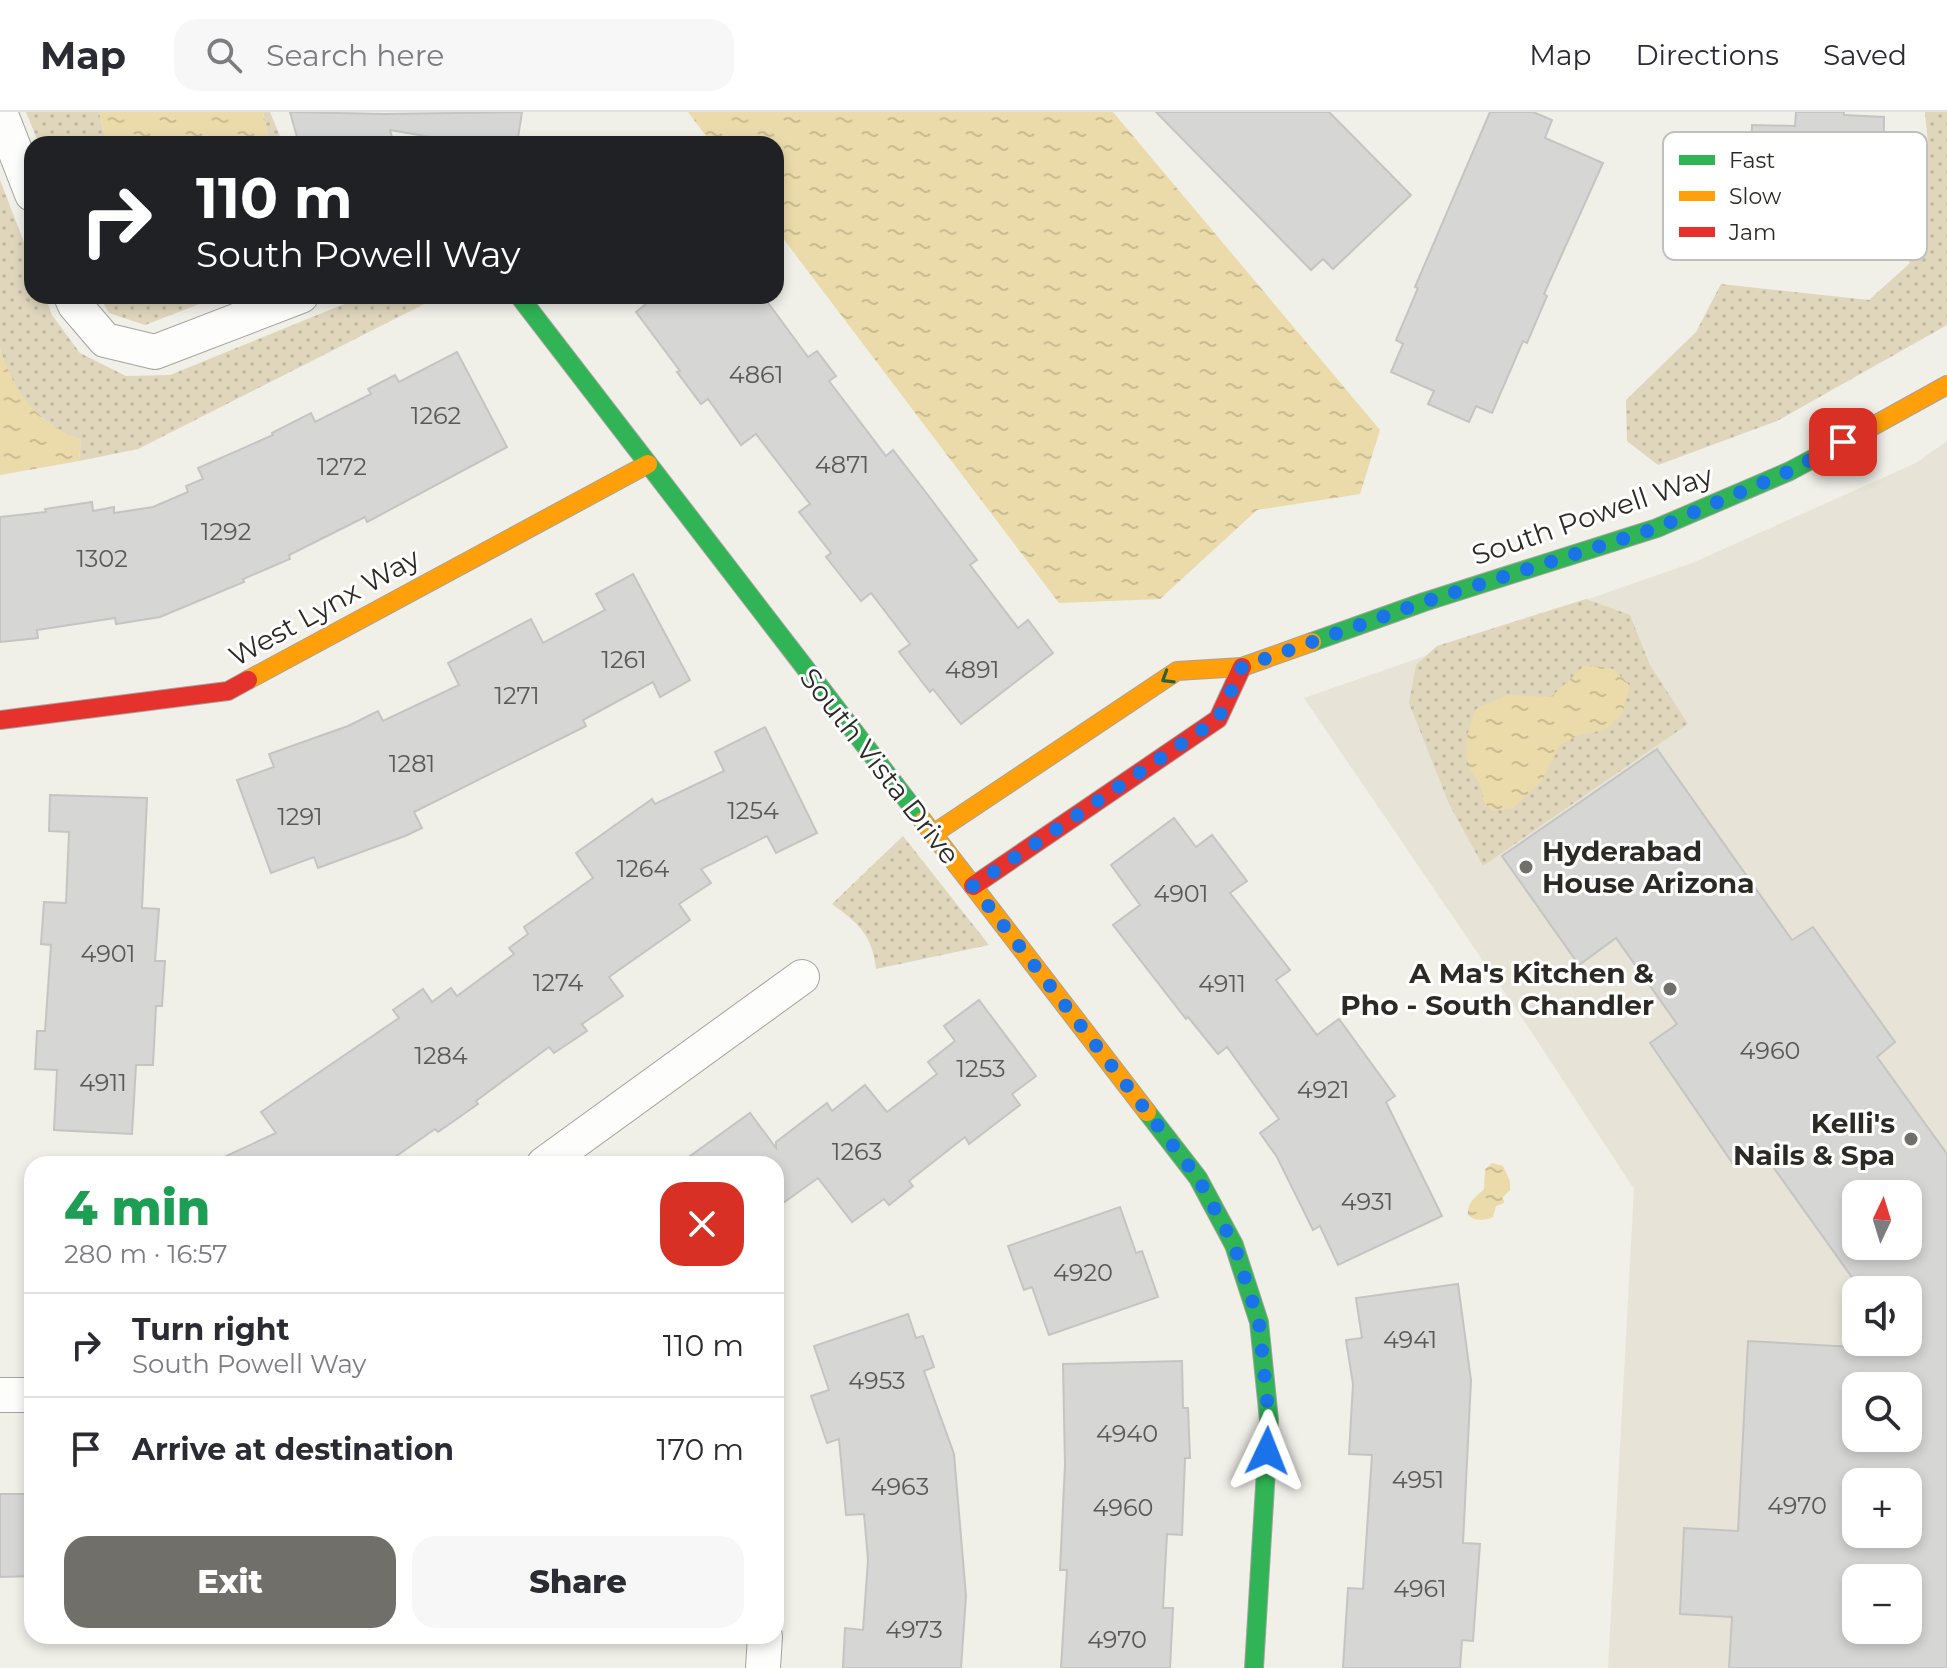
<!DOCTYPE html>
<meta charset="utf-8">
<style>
:root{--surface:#fff;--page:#f7f7f7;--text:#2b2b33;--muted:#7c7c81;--line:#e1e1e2;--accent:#706f69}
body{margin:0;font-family:Montserrat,sans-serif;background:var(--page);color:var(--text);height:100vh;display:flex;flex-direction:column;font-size:30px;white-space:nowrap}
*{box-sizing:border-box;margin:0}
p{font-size:26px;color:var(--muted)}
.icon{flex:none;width:44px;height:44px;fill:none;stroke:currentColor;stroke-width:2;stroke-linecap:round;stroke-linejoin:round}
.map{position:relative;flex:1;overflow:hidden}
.details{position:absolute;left:24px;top:1044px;width:760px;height:488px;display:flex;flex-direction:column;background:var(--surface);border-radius:24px;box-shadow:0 4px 12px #0003}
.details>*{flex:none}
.top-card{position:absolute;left:24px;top:24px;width:760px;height:168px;border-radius:24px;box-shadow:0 4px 12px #0003;background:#202124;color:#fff;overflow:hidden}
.needle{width:52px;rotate:4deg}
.controls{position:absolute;left:1842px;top:1068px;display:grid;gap:16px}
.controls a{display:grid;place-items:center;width:80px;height:80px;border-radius:16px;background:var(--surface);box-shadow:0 4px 12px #0003;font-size:40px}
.pin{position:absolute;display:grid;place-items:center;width:68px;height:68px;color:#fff;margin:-34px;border-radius:16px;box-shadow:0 4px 12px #0006}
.me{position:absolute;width:88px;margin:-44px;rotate:2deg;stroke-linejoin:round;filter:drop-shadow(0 0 6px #0008)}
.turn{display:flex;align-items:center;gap:28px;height:168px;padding:0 40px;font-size:36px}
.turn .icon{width:104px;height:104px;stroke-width:2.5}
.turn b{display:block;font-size:56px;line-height:68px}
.round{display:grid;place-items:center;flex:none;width:84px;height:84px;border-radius:24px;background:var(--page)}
.headline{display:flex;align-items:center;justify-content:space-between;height:136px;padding:0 40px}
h1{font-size:48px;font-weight:800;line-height:60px;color:#1e9e55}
.primary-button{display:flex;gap:16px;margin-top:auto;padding:16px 40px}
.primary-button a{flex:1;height:92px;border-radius:24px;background:var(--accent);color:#fff;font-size:32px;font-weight:800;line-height:92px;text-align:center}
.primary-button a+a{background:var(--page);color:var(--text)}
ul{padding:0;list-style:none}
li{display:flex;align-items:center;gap:24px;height:104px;padding:0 40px;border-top:2px solid var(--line)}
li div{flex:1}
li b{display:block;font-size:30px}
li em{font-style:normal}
header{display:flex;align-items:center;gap:48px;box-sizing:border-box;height:112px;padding:0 40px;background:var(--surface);border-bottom:2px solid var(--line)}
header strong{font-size:38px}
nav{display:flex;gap:44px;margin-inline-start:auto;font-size:28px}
.search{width:560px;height:72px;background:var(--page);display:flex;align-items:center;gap:20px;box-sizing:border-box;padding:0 28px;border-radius:24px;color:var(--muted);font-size:30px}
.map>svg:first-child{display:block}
.built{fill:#e7e4d7;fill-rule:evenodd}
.grass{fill:url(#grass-dots)}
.water{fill:url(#water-ripples)}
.building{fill:#d6d6d5;stroke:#c4c4c2;stroke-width:2;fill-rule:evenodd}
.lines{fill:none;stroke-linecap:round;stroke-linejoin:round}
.street-casing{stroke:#a4a39e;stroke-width:36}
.fast-casing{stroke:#a4a39e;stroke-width:20}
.slow-casing{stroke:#a4a39e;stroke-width:20}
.jam-casing{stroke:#a4a39e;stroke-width:20}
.street{stroke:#fdfdfc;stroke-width:34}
.fast{stroke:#30b455;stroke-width:18}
.slow{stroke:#ff9f0a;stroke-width:18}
.jam{stroke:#e5322d;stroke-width:18}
.oneway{stroke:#2d6138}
.route{stroke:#1a73e8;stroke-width:14;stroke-dasharray:0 25.2}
.poi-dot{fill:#706f69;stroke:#fff;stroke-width:3}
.labels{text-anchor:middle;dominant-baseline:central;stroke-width:6;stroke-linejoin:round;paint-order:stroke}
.number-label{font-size:24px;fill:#5a5955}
.street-label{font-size:28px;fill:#2b2a25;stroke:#fff}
.poi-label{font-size:28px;font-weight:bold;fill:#2b2a25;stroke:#fff;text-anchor:end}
.key{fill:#fff;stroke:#bfbfbe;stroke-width:2}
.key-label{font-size:22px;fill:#2b2a25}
</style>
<header>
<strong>Map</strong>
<div class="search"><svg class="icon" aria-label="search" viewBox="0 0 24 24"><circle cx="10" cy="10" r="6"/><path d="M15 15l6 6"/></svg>Search here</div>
<nav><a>Map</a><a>Directions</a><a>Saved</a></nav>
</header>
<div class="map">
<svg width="1947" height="1556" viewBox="0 0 1947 1556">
<defs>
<pattern id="grass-dots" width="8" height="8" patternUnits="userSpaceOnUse" patternTransform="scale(2)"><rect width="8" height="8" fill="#dfd6bc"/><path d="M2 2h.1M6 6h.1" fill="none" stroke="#c0b8a1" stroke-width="1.8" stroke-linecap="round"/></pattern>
<pattern id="water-ripples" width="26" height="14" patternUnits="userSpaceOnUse" patternTransform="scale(2)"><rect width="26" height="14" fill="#ebdbaa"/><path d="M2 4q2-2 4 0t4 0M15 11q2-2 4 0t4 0" fill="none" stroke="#cabc92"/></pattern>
</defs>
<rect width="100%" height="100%" fill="#f0efe8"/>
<path class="built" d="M1947,329V1556H1608L1634,1077L1532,921L1304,586L1692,451L1916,351ZM1856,1082H1908V1134H1856ZM1856,1178H1908V1230H1856ZM1856,1274H1908V1326H1856ZM1856,1370H1908V1422H1856ZM1856,1466H1908V1518H1856Z"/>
<g class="grass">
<path d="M26,0H99L107,32H39Z"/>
<path d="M263,0H270L283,32H270Z"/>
<path d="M1925,0H1947V213L1777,309L1658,353L1627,329L1626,288L1696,220L1721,172L1869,188L1909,152L1928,32Z"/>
<path d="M0,68L32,151V184H45L52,203L80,241L126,264L170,263L364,184H440L138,337L79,349L81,328L61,320L32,298L10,267L0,237Z"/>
<path d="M99,184H220L145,213L109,201Z"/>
<path d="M1586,487L1630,503L1650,553L1688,612L1483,754L1449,692L1409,591L1416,553L1437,534Z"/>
<path d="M903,724L989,833L876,857C872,822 859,812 832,792Z"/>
</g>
<g class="water">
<path d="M99,0H263L270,32H107Z"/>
<path d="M688,0H1113L1380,318L1360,382L1257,398L1160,487L1059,491L776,117V32H712Z"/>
<path d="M0,237C15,282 36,310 81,328L79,349L0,363Z"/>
<path d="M1585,553L1614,557L1630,574L1622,602L1605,618L1579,623L1560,633L1542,669L1513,696L1492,699L1483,689C1483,668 1475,670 1469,654C1462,633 1469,616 1476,597L1507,583L1551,585Z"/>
<path d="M1492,1051L1503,1054L1510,1069V1078L1503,1085L1504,1091L1496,1094L1493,1105C1485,1109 1474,1109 1468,1103C1467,1090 1476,1085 1484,1077L1485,1057Z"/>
</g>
<g class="building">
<path d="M290,0L385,2L522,0L517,32H471L390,18L394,32H299Z"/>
<path d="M1156,0H1329L1411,83L1333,157L1323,147L1311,158Z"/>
<path d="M1490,0H1533L1552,8L1545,26L1603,51L1544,182L1547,184L1527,231L1523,229L1492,301L1476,294L1469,310L1428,292L1434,279L1391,260L1403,232L1396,228L1418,176L1415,175Z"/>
<path d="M1796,0H1844V3L1884,5L1883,64H1878L1877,131L1811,129V140L1757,139L1759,47H1751L1752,13L1795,14Z"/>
<path d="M656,184H763L808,245L817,239L836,264L829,269L886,344L893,338L921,374L977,448L970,453L1018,516L1028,508L1053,541L961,612L933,577L930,580L899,540L910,532L871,481L861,489L826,445L831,441L799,400L810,392L756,322L741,333L708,287L701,292L677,260L680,259L636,200Z"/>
<path d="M457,240L507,335L367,410L365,405L289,443L290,447L243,467L244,470L160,505L116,512L115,506L37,518L38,526L0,530V405L46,400L45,397L92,390L93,399L114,395V401L153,395L188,380L186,374L203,367L198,356L273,323L272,321L311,301L315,310L371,282L368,277L395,263L399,270Z"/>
<path d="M633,462L690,568L660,585L653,570L583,608L586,614L414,700L422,716L405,724L318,756L314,745L271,761L237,668L274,655L269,642L348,614L378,599L383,609L459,573L448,551L531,507L543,531L605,498L596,482Z"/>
<path d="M765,615L817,721L776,741L767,724L701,757L711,771L679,792L690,808L609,865L623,884L582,912L587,919L554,941L549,935L476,989L478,992L438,1020L435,1017L385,1052H209L276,1021L261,1000L399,906L393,898L423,877L432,890L451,876L457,884L514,842L509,836L528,822L524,815L593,766L576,741L652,687L655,692L724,659L715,640Z"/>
<path d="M1657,637L1792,828L1813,815L1895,930L1877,945L1947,1042V1556H1729L1732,1505L1680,1502L1684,1416L1738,1419L1748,1229L1905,1238L1899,1230H1908V1178H1861L1756,1031L1733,1052L1650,931L1677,912L1616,826L1579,853L1502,744ZM1856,1082H1908V1134H1856ZM1856,1274H1908V1326H1856ZM1856,1370H1908V1422H1856ZM1856,1466H1908V1518H1856Z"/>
<path d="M50,683L147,686L142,796L159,797L155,849H165L162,894H156L153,953H136L132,1022L54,1018L57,958L35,957L37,919H45L51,833L41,832L44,790L66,791L69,720L49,719Z"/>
<path d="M1174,706L1196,735L1212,723L1247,769L1230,781L1290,858L1276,868L1317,923L1339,907L1395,984L1386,990L1442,1104L1338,1153L1320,1114L1313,1118L1277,1045L1260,1021L1279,1007L1227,935L1218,942L1188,905L1186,907L1113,813L1140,793L1111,753Z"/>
<path d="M979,888L1036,964L1012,982L1020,993L969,1032L965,1025L909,1069L913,1074L889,1093L884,1087L852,1110L818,1066L776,1096V1052H679L750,1001L776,1036V1030L827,991L832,999L865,973L887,1000L937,962L928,950L955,929L944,914Z"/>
<path d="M1120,1095L1136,1141L1142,1139L1158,1185L1049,1223L1032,1175L1024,1178L1008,1134Z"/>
<path d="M1458,1172L1471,1268L1463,1431L1480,1432L1473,1529L1462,1528L1460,1556H1343L1348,1476L1363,1477L1372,1343L1349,1342L1353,1272L1346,1228L1362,1226L1356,1186Z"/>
<path d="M908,1202L916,1226L923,1224L934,1255L924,1259L954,1342L966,1484L961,1556H843L845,1516L863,1518L868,1448L864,1402L846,1403L839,1327L827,1331L811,1284L829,1278L814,1234Z"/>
<path d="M1182,1249L1183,1296H1188L1190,1346H1185L1182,1423L1167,1422L1163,1496H1173L1170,1556H1061L1067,1458H1060L1065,1353L1063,1252Z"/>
<path d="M0,1382H32V1464L0,1465Z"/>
</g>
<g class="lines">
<defs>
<g id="street">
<path d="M0,0L32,82"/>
<path d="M71,184L75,193L105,228L155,240L301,184"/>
<path d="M544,1052L802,865"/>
<path d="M0,1283H32"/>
<path d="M763,1556L765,1524"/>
</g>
<g id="fast">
<path d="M519,184L923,709"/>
<path d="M1312,530L1424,490L1657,416L1790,359L1846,329"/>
<path d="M1147,1000L1198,1066L1234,1133L1259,1210L1269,1308L1254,1556"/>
</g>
<g id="slow">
<path d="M1846,329L1947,273"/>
<path d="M248,568L648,352"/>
<path d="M923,709L1147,1000"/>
<path d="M933,722L1177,559L1242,555L1312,530"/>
</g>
<g id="jam">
<path d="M0,608L228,579L248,568"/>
<path d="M973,774L1218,607L1242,555"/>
</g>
</defs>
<use href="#street" class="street-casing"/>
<use href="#fast" class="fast-casing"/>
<use href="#slow" class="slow-casing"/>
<use href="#jam" class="jam-casing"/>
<use href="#street" class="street"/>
<use href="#fast" class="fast"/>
<use href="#slow" class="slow"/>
<use href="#jam" class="jam"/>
</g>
<defs><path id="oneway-chevron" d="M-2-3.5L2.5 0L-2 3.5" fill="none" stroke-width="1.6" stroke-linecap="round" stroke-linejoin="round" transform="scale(2)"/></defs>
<use class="oneway" href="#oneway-chevron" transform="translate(1167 566) rotate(148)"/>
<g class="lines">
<path class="route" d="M1267,1339L1269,1308L1259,1210L1234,1133L1198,1066L973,774L1218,607L1242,555L1424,490L1657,416L1790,359L1843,330"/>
</g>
<g class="poi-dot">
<circle cx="1526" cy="755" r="8"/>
<circle cx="1670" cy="877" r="8"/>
<circle cx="1911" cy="1027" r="8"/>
</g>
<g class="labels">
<g class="number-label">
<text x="756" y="262">4861</text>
<text x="436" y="303">1262</text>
<text x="842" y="352">4871</text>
<text x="342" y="354">1272</text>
<text x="226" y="419">1292</text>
<text x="102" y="446">1302</text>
<text x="624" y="547">1261</text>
<text x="972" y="557">4891</text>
<text x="517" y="583">1271</text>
<text x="412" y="651">1281</text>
<text x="753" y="698">1254</text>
<text x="300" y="704">1291</text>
<text x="643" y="756">1264</text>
<text x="1181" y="781">4901</text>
<text x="108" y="841">4901</text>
<text x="558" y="870">1274</text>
<text x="1222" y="871">4911</text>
<text x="1770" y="938">4960</text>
<text x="441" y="943">1284</text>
<text x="981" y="956">1253</text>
<text x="103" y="970">4911</text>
<text x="1323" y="977">4921</text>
<text x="857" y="1039">1263</text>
<text x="1367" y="1089">4931</text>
<text x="1083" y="1160">4920</text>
<text x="1410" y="1227">4941</text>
<text x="877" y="1268">4953</text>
<text x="1127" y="1321">4940</text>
<text x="1418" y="1367">4951</text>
<text x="900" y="1374">4963</text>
<text x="1797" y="1393">4970</text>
<text x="1123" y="1395">4960</text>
<text x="1420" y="1476">4961</text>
<text x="914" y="1517">4973</text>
<text x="1117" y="1527">4970</text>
</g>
<g class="street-label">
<text transform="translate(1592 403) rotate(-19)">South Powell Way</text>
<text transform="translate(324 495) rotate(-29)">West Lynx Way</text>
<text transform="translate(880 654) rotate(52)">South Vista Drive</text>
</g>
<g class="poi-label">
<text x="1542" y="739" text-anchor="start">Hyderabad<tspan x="1542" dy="32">House Arizona</tspan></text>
<text x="1654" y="861">A Ma's Kitchen &amp;<tspan x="1654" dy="32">Pho - South Chandler</tspan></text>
<text x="1895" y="1011">Kelli's<tspan x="1895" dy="32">Nails &amp; Spa</tspan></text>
</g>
</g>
<rect x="1663" y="20" width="264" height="128" rx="12" class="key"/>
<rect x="1679" y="43" width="36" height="10" fill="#30b455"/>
<rect x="1679" y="79" width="36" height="10" fill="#ff9f0a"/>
<rect x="1679" y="115" width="36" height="10" fill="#e5322d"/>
<g class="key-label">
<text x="1729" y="56">Fast</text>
<text x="1729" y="92">Slow</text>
<text x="1729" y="128">Jam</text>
</g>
</svg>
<div class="controls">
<a><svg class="needle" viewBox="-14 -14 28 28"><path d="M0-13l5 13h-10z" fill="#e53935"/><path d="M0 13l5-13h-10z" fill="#7c7c81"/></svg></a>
<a><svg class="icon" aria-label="sound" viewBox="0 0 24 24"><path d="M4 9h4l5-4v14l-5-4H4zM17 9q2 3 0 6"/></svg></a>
<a><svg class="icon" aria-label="search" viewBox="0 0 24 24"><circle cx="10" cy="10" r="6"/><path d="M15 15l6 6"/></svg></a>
<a>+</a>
<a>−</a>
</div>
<div class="pin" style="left:1843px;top:330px;background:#d93025"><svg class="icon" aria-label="arrive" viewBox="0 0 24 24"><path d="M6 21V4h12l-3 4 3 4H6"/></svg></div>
<svg class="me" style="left:1267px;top:1339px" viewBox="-20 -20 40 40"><path d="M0-17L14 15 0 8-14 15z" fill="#1a73e8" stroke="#fff" stroke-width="4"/></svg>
<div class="top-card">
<div class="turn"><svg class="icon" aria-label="right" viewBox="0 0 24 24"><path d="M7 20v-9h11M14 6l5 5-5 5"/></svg><div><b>110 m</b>South Powell Way</div></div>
</div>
<section class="details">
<div class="headline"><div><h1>4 min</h1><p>280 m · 16:57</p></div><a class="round" style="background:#d93025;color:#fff"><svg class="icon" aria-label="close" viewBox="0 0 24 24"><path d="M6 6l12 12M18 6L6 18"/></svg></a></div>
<ul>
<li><svg class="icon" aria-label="right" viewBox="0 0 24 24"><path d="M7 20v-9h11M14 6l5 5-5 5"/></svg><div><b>Turn right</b><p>South Powell Way</p></div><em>110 m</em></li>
<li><svg class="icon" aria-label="arrive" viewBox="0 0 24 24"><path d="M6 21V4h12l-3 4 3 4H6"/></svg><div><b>Arrive at destination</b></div><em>170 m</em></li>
</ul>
<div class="primary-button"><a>Exit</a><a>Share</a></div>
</section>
</div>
